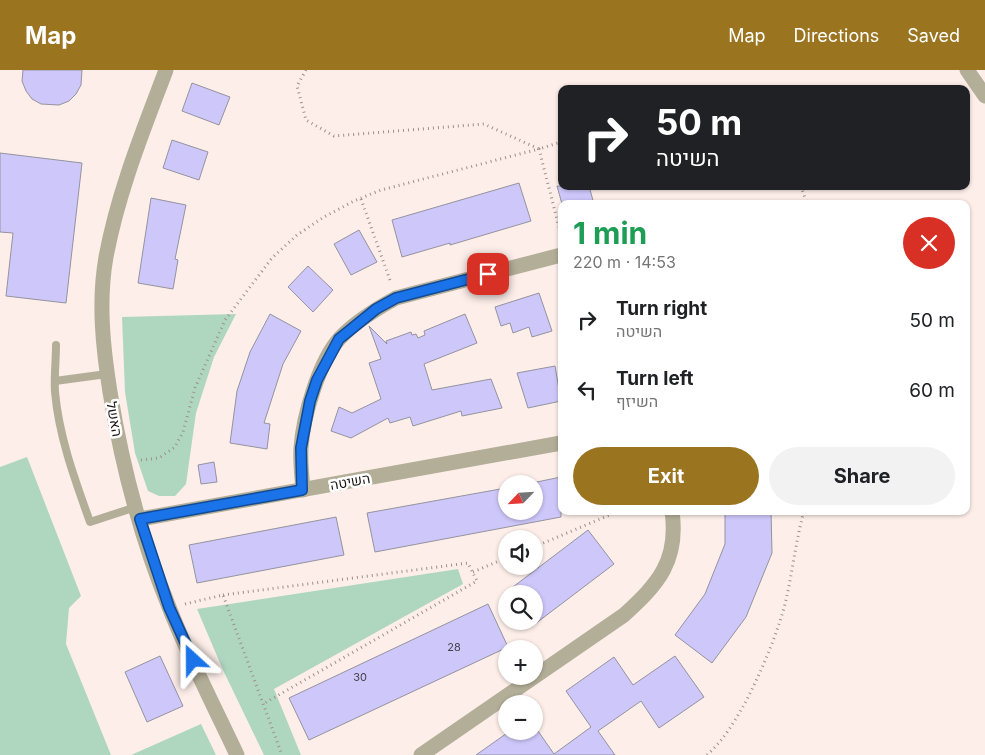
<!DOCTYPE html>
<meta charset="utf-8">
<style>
:root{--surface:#fff;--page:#f2f2f2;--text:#202124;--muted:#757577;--accent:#9b7420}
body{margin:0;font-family:Inter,Heebo,sans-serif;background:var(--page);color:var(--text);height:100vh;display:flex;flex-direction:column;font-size:19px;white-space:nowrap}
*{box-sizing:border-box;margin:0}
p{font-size:16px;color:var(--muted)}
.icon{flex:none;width:28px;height:28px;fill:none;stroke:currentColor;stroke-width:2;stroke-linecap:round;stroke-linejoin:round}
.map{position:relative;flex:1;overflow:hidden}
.sheet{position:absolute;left:558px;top:130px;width:412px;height:315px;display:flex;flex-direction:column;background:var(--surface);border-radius:10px;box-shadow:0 1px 4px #0004}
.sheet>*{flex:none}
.hud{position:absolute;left:558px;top:15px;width:412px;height:105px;border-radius:10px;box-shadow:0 1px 4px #0004;background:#202124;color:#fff;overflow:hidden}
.needle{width:32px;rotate:245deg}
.buttons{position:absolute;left:498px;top:405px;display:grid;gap:10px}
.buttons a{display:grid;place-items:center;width:45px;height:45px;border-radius:50%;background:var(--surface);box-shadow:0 1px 4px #0004;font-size:25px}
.pin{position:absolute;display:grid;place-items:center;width:42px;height:42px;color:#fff;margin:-21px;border-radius:10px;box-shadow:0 2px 8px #0006}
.me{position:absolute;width:55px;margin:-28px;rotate:336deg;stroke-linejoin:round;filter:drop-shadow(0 0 4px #0008)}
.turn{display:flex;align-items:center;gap:18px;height:105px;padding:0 15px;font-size:22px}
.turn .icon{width:65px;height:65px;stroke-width:2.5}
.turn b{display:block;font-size:35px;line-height:42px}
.round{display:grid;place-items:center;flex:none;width:52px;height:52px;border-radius:26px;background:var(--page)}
.summary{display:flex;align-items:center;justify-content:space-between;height:85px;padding:0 15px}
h1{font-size:30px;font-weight:700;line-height:38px;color:#1e9e55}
.action{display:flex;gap:10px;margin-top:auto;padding:10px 15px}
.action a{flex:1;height:58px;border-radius:30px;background:var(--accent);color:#fff;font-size:20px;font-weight:700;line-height:58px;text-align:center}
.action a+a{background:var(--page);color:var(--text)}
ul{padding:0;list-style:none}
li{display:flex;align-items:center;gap:15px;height:70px;padding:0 15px}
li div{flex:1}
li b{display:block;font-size:19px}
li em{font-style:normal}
header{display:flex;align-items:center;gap:30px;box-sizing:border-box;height:70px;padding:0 25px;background:var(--accent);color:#fff}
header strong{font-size:24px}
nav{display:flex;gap:28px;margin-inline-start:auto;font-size:18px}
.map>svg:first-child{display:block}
.green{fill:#afd7c0}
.building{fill:#cec7fa;stroke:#94939e}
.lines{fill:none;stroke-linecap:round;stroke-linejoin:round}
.path{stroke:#9c918d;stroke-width:3;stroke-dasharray:1 4;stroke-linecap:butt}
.service{stroke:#b3ae97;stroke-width:8}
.minor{stroke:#b3ae97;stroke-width:15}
.route-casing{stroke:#114b97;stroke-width:12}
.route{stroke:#1a73e8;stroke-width:9}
.labels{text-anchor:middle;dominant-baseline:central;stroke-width:5;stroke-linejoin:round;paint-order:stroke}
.number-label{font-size:11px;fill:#47424d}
.street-label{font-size:14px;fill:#1a1513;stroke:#fff}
</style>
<header>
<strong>Map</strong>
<nav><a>Map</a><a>Directions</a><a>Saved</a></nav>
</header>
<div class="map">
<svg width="985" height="685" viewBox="0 0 985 685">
<rect width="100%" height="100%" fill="#fdeee9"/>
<g class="green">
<path d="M236,244L214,287L196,343L186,414L175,426H159L148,421L135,383L125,322L122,247Z"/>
<path d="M27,387L81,526L69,538L66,574L111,685H0V397Z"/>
<path d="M458,499L463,514L274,619L301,685H264L223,600L197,539Z"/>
<path d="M201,654L216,685H131Z"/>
</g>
<g class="building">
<path d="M23,0H82L81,15L76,24L69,31L59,35L41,34L32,29L26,21L22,11Z"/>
<path d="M192,13L230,27L219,55L182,41Z"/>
<path d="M172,70L208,82L199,110L163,98Z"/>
<path d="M0,83L82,93L66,233L6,226L13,163L0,162Z"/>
<path d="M519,113L531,151L450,175V173L402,187L392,150Z"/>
<path d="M557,116H589L594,134H562Z"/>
<path d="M151,128L186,135L175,189L178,190L173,219L138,213Z"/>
<path d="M359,160L377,192L351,205L334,174Z"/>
<path d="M308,196L333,220L313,242L288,217Z"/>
<path d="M539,223L552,261L532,267L529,257L513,263L510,253L501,256L495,237Z"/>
<path d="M270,244L301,261L283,294L264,353L270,354L267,379L230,373L237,321L250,282Z"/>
<path d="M465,244L477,273L424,294L432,320L491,309L502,338L462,346L461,341L413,356L410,347L390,353L388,348L351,368L331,361L339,337L352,343L381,329L369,293L381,289L369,256L387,274L386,271L411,262L412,265L416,264L418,268L425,265L424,261Z"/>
<path d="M555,296L561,331L528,338L517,303Z"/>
<path d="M214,392L217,412L201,414L198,395Z"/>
<path d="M561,407V447L375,482L367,443L506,418V441H534V414H527Z"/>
<path d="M725,441H771L772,483L746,547L712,593L675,565L705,524L725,474Z"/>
<path d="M336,447L344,485L197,513L189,475Z"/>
<path d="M588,460L614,494L531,557L526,551H534V524L506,525L505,523Z"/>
<path d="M488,534L508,577L309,670L289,628Z"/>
<path d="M160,586L183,636L147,652L125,602Z"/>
<path d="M675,586L704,627L659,658L641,631L598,661L615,685H476L510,661H538L554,684L591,657L566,621L614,587L633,615Z"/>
</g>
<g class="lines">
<g class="path">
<path d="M306,0L297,16L306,50L334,66L484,54L539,79L561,72"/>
<path d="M801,116L807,134"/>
<path d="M361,129L391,213"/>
<path d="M141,390L159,388L175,377L183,362L195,318L225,250L272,188L297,165L324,147L354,131L381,120L539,79L561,165"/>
<path d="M534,477L619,441"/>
<path d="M473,502L506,488"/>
<path d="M223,525L468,493L477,511L263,634"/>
<path d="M185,534L223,525L282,685"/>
<path d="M707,685C723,671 735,651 745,633C761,602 774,572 784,538C792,508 795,473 804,441"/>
</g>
<g class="service">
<path d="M56,275C56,291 54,307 55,322C59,367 75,410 90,452L136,437"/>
<path d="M55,311L107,304"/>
</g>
<g class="minor">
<path d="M166,0C143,61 118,122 106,187C98,232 103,278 110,322C122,396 141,468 169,537C189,588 214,636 237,685"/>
<path d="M967,0L985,26"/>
<path d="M303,420C302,406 300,392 301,378C303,347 319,291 340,268C356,251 376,239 396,228L561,185"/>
<path d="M140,449L561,373"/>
<path d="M421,685L624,545C658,514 679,491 672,441"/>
</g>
</g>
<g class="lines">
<defs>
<path id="route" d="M193,590L169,537L140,449L302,420L301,378L310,331L317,310L339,269L376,239L396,228L488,204"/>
</defs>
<use href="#route" class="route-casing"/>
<use href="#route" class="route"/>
</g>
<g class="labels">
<g class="number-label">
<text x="454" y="577">28</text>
<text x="360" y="607">30</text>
</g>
<g class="street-label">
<text transform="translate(115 349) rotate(80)">האשל</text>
<text transform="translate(350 411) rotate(-10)">השיטה</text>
</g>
</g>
</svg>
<div class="buttons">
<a><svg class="needle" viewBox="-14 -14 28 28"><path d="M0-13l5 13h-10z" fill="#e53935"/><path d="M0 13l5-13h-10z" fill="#757577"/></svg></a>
<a><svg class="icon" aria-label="sound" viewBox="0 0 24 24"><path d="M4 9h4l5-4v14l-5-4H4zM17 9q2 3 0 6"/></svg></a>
<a><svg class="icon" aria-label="search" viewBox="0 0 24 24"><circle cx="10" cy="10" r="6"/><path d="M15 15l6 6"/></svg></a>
<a>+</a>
<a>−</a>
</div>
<div class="pin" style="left:488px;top:204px;background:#d93025"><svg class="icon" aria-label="arrive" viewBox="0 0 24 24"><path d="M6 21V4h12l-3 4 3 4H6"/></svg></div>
<svg class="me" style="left:193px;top:590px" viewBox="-20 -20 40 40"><path d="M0-17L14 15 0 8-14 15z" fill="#1a73e8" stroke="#fff" stroke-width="4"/></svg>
<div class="hud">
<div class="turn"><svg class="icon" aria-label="right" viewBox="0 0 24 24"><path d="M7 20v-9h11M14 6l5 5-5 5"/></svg><div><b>50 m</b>השיטה</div></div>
</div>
<section class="sheet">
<div class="summary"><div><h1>1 min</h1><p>220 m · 14:53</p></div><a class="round" style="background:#d93025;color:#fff"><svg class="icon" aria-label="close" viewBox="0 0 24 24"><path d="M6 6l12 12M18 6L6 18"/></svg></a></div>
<ul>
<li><svg class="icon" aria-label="right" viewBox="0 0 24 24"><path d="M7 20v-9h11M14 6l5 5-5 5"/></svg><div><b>Turn right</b><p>השיטה</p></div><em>50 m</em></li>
<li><svg class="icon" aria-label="left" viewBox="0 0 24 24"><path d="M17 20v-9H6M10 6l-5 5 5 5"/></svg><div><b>Turn left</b><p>השיזף</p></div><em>60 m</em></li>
</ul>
<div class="action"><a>Exit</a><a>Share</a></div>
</section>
</div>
